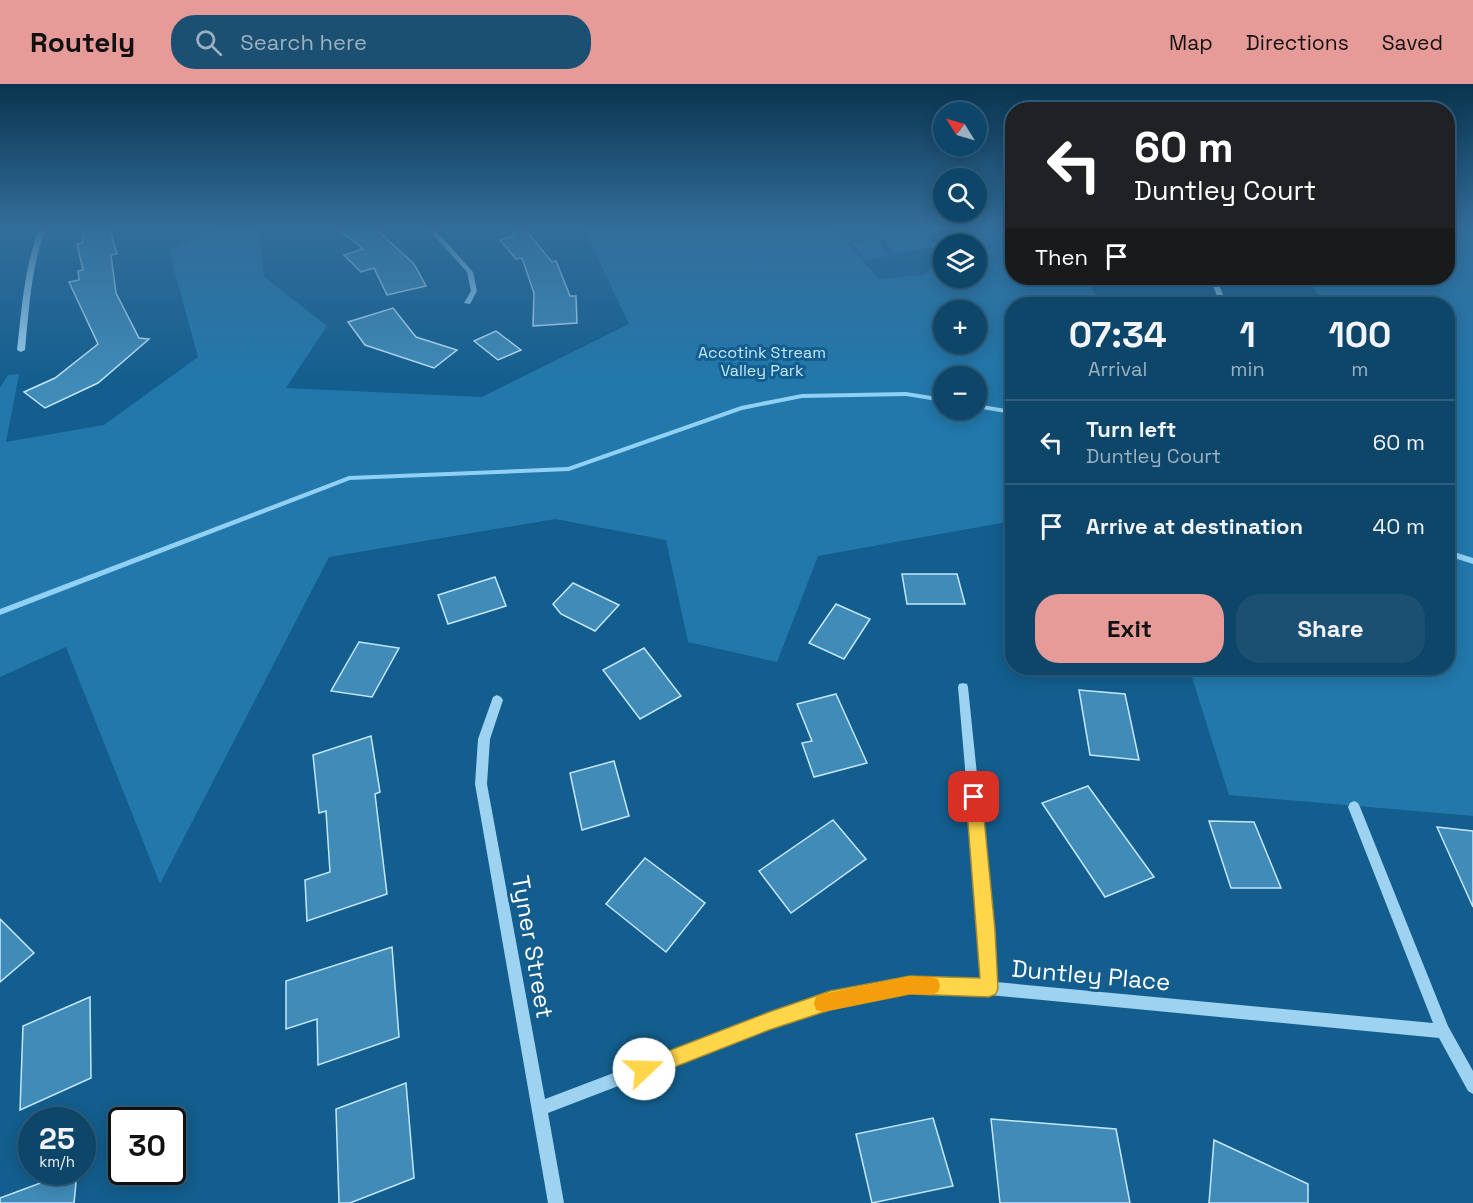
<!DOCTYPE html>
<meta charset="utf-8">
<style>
:root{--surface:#0e466a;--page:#1c5072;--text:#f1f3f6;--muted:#9bb1c1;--line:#2e5e7e;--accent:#e69b98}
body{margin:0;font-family:"Space Grotesk",sans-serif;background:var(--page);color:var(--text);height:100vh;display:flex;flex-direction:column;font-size:22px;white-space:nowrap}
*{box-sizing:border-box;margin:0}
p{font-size:20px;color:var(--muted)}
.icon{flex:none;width:33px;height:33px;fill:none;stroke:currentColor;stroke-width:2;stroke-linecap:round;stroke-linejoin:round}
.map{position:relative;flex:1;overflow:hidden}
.drawer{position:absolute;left:1005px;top:213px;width:450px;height:378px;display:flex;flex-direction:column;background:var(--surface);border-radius:24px;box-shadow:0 3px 15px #0003,0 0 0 2px var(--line)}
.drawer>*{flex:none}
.guide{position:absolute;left:1005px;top:18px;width:450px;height:183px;border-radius:24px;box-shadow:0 3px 15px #0003,0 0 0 2px var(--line);background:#202124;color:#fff;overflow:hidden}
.needle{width:39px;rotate:307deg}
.controls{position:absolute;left:933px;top:18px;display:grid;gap:12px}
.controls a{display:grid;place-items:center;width:54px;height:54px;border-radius:50%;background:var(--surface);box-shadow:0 3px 15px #0003,0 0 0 2px var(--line);font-size:30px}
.speed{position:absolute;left:18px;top:1023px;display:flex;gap:12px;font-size:30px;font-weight:700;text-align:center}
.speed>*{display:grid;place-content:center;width:78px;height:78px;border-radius:50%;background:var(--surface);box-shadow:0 3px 15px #0003,0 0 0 2px var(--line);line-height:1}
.speed small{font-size:15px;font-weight:400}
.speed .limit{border:3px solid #111;border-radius:9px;background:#fff;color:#111}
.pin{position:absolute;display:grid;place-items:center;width:51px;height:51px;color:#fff;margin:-26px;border-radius:12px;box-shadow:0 3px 9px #0006}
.me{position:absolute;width:66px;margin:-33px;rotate:69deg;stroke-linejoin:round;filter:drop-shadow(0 0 4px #0008)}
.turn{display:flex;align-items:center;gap:21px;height:126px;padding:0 30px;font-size:27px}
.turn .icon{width:78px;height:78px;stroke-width:2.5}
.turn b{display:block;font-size:42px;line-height:51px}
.then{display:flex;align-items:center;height:57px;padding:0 30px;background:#0003;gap:12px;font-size:22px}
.eta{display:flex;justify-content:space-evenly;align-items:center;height:102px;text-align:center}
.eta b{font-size:36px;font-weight:700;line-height:42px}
.primary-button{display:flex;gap:12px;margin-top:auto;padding:12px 30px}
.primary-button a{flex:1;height:69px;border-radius:24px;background:var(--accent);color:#111;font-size:24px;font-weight:700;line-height:69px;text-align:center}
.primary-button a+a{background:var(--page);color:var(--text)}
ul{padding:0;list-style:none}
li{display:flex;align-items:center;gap:18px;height:84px;padding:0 30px;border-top:2px solid var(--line)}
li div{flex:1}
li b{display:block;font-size:22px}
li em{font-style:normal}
header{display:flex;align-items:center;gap:36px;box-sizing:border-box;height:84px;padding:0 30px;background:var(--accent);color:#111}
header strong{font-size:28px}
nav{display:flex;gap:33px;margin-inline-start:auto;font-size:21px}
.search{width:420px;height:54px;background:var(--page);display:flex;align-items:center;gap:15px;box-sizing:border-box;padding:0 21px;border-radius:24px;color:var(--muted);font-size:22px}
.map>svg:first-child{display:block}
.green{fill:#2278ab;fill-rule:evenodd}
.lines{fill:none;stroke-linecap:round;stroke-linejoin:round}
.stream{fill:#8fd0f4;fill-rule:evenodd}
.building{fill:#408bb8;stroke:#c4e7fc;stroke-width:1.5}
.minor{fill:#9dd2f1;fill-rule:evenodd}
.route{fill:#ffd54a;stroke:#a68a30;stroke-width:1.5}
.slow{fill:#f59e0b}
.labels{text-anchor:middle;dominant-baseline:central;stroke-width:6;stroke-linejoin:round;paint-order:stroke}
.far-park-label{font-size:16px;fill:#c4e7fc;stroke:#135e8e}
.near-street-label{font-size:24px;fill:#fff;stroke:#135e8e}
</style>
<header>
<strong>Routely</strong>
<div class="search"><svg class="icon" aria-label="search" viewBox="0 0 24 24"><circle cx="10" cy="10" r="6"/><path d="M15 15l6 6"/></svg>Search here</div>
<nav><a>Map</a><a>Directions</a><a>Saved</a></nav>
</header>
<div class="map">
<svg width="1473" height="1119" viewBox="0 0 1473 1119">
<rect width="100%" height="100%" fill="#135e8e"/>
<g class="green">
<path d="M217,143H259L264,193L327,242L286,304L482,313L629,240L583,143H833L879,195L923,191L943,175L944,194H976V160H956L970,143H1012V194H1084L1103,220H1012V437L818,472L777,578L688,558L666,456L555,435L329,473L160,800L66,563L0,593V304L8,291L19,290L6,358L104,341L198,273L169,167ZM976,226V260H944V226ZM976,292V326H944V292Z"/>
<path d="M873,143H920L938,163L895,169Z"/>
<path d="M1448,143H1473V732L1229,711L1189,584H1448V220H1336L1319,212L1308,194H1448Z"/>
<path d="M875,154L889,172L865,176L852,159Z"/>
</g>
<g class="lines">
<g class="stream">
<path d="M906,308L944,314V318L906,312L802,314L742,326L569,387L350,396L0,531V525L349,392L568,383L741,322L802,310Z"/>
<path d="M976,320L1012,326V330L976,324Z"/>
<path d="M1448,466L1473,474V480L1448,472Z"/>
</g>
</g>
<g class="building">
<path d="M84,143H109L117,170L111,171L116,209L139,254L149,255L98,299L45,324L24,308L55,294L98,260L69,198L79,196L78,187L83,186L77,160L82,159Z"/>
<path d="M336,143H374L414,180L426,202L387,211L374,184L361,188L344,171L363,165Z"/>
<path d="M511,143H523L552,178L556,177L570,212H576L577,239L533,242L534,209L522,174L516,175L500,156L514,152Z"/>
<path d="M393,224L416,253L457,266L434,284L365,261L348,238Z"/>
<path d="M496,247L521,266L498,276L474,257Z"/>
<path d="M902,490H957L965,520H907Z"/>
<path d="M495,493L506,522L448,540L438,511Z"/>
<path d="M573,499L619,521L595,547L561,530L553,520Z"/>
<path d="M836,520L870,535L844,575L809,559Z"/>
<path d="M359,558L399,564L372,613L331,607Z"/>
<path d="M644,564L681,612L640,635L603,586Z"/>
<path d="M1079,606L1125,610L1139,676L1090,671Z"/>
<path d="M836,610L867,679L814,693L802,659L812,657L797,620Z"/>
<path d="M371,652L380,708L375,710L387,810L307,837L305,796L330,788L326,727L319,729L313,671Z"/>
<path d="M614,677L629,732L582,746L570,689Z"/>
<path d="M1088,702L1154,793L1105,813L1042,719Z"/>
<path d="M833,736L866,775L791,829L759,787Z"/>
<path d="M1209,737L1254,738L1281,804H1231Z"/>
<path d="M1437,743L1473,747V823Z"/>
<path d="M645,774L705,819L666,868L606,820Z"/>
<path d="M0,835L34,869L0,898Z"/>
<path d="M392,863L399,953L318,981L317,935L286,945V897Z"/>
<path d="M90,913L91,994L20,1026L23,942Z"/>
<path d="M406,999L414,1094L350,1119H339L336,1025Z"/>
<path d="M933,1034L953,1102L872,1119L856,1050Z"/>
<path d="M991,1035L1116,1045L1130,1119H1000Z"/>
<path d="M1214,1056L1308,1100V1119H1209Z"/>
<path d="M70,1088H77L74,1119H0V1114Z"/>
</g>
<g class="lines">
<g class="minor">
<path d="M40,143H46C31,183 29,225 25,266L21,268L17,266C22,224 24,182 40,143Z"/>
<path d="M426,143H433L473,188L477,207L470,220L464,219L471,207L467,188Z"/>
<path d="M1210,194H1216L1227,220H1220Z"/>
<path d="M963,599L967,600L968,603L993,846L996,898L1433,939L1348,723L1350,719L1354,717L1358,719L1360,723L1448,942L1473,987V1010L1468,1007L1439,954L989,911L911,908L830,924L769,944L548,1029L564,1119H548L475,700L478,655L493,613L497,611L501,613L503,616L490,655L487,700L545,1015L769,930L830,910L911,894L982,897L979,846L958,603L959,600Z"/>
</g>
</g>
<linearGradient id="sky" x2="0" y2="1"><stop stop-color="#0a344e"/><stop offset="0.48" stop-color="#336e9b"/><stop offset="1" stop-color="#336e9b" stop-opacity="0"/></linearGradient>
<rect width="1473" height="300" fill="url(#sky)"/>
<path class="route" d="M974,706L979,708L982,713L995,846L998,904L996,910L989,913L910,910L830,926L769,946L644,995L637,992L634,985L637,979L769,928L830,907L910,892L980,894L966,713L968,708Z"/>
<path class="slow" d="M910,892L931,893L938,895L940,902L938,908L931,911L910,910L823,928L816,926L814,919L816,913L823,910Z"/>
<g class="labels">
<g class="far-park-label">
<text x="762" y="268">Accotink Stream<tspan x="762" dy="18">Valley Park</tspan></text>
</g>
<g class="near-street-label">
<text transform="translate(533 863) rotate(80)">Tyner Street</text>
<text transform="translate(1091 891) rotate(5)">Duntley Place</text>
</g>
</g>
</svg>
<div class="controls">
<a><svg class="needle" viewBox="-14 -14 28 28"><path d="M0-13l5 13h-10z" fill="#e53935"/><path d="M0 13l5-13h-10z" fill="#9bb1c1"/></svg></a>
<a><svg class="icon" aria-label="search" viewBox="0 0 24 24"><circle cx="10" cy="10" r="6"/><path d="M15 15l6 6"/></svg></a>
<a><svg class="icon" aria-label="layers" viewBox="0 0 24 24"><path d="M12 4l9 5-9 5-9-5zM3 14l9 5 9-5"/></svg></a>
<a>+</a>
<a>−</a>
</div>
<div class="speed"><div>25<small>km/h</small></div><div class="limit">30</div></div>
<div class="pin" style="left:974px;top:713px;background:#d93025"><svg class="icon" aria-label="arrive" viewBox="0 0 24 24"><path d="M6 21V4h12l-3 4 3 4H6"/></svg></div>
<svg class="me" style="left:644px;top:985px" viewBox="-20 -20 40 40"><circle r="19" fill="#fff"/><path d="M0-13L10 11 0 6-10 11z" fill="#ffd54a"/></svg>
<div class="guide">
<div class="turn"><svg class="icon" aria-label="left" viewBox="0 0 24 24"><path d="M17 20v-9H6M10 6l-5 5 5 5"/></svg><div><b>60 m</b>Duntley Court</div></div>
<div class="then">Then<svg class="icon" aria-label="arrive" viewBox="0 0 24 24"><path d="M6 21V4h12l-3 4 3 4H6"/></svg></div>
</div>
<section class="drawer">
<div class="eta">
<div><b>07:34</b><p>Arrival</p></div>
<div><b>1</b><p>min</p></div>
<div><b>100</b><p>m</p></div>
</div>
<ul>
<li><svg class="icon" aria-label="left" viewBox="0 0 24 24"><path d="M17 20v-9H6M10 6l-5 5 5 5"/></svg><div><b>Turn left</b><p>Duntley Court</p></div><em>60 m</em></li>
<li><svg class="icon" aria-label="arrive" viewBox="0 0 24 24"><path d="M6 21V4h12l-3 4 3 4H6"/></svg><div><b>Arrive at destination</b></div><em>40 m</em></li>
</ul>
<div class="primary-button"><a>Exit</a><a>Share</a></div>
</section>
</div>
